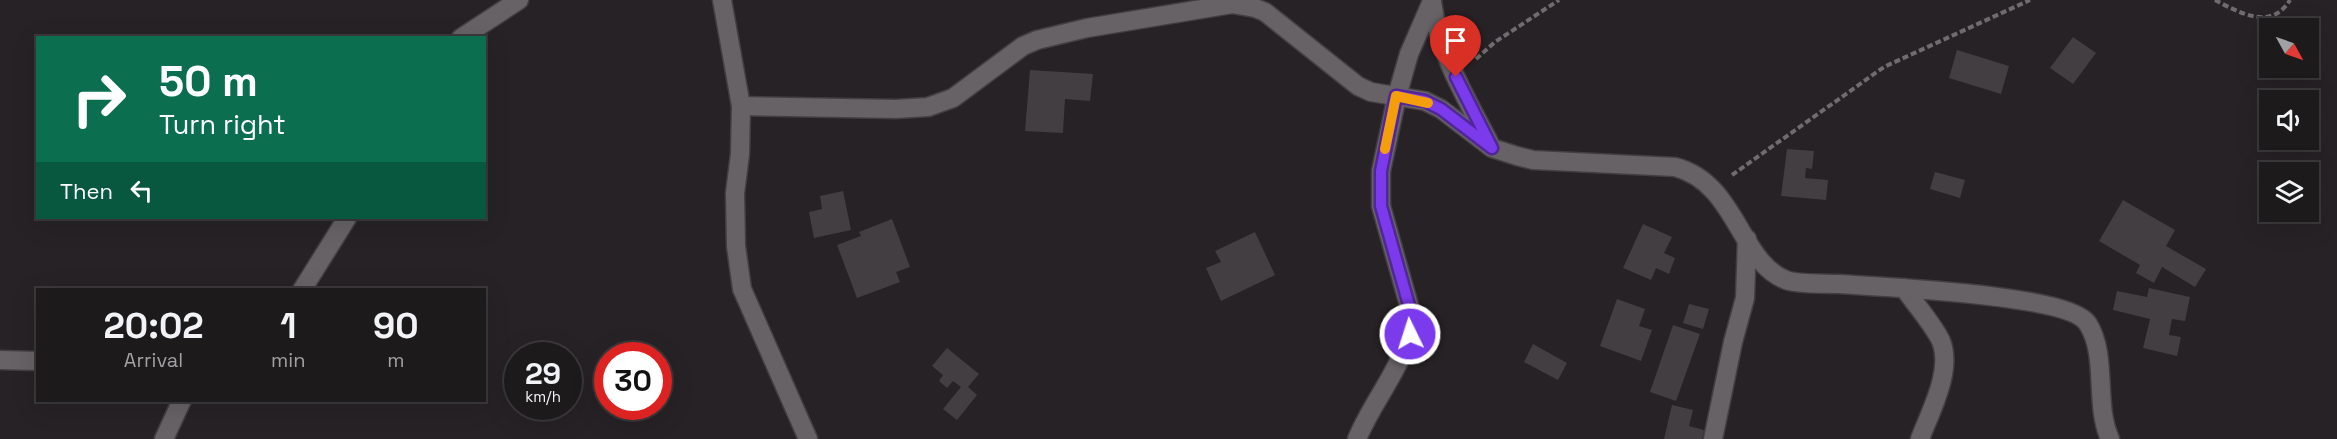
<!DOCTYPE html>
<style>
:root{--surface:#1d1a1c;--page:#2a2729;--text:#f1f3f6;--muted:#a0a1a3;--line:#3b383b}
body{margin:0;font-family:"Space Grotesk",sans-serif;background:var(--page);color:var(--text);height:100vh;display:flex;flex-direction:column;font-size:22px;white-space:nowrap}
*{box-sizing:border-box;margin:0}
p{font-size:20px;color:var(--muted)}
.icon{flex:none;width:33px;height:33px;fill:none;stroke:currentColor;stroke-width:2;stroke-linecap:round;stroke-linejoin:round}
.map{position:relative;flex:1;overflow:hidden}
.sheet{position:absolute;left:36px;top:288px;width:450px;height:114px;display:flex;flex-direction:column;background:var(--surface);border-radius:0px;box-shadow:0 6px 24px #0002,0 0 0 2px var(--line)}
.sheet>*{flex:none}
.banner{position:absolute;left:36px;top:36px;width:450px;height:183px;border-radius:0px;box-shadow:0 6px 24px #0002,0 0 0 2px var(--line);background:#0b6e4f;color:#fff;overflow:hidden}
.needle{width:39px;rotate:130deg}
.buttons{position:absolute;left:2259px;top:18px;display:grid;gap:12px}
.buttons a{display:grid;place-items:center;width:60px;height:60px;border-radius:0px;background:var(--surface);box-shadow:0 6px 24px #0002,0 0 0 2px var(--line);font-size:30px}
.speed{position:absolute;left:504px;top:342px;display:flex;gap:12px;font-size:30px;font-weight:700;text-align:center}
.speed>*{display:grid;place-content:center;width:78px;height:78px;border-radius:50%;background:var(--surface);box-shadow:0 6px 24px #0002,0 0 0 2px var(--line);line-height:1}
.speed small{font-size:15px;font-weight:400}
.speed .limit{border:9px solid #d22;background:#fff;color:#111}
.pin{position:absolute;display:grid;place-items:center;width:51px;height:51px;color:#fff;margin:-62px -26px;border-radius:50% 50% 50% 0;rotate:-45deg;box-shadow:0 0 6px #0007}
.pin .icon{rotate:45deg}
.me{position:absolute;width:66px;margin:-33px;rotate:356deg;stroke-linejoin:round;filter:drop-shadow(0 0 4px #0008)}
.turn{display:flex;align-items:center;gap:21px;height:126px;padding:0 24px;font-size:27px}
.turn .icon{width:78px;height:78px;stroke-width:2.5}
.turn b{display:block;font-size:42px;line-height:51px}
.then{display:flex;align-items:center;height:57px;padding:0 24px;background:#0003;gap:12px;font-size:22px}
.eta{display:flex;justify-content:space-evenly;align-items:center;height:102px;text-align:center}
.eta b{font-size:36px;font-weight:700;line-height:42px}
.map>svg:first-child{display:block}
.building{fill:#433e41}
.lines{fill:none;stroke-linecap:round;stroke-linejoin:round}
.street-casing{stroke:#433f41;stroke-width:21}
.path{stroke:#706c6e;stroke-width:4;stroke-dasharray:6 3;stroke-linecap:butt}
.street{stroke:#676265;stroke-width:18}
.route-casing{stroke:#51269a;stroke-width:15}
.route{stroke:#7c3aed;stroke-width:10}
.slow{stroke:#f59e0b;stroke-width:10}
</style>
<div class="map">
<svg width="2337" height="439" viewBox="0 0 2337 439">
<rect width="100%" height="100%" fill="#272225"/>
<g class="building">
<path d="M2073,37L2096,53L2073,84L2050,68Z"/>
<path d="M1957,50L2009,66L2001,94L1949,78Z"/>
<path d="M1030,70L1093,74L1090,101L1065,99L1063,133L1025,131Z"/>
<path d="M1787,149L1814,151L1812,169L1806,168L1805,178L1828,180L1826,200L1781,196Z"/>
<path d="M1935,172L1965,180L1960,198L1930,189Z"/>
<path d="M843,191L851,230L814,238L809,212L822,209L820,196Z"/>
<path d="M2123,200L2175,230L2166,246L2206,269L2195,287L2162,267L2154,283L2136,273L2140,265L2099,241Z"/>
<path d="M892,219L910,267L896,272L900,282L857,298L837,245L861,236L859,232Z"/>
<path d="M1643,224L1672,237L1664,253L1675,258L1669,274L1656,268L1651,280L1623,268Z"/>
<path d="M1255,232L1275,275L1221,301L1206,268L1221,262L1215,251Z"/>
<path d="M2149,288L2190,297L2185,321L2172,319L2169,335L2181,337L2177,356L2143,348L2150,319L2113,310L2117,291L2147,297Z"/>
<path d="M1617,299L1645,309L1639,326L1652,330L1641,361L1600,346Z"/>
<path d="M1689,304L1709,309L1703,329L1683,323Z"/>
<path d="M1673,325L1700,334L1676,401L1650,392Z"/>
<path d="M1533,344L1567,363L1558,380L1524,362Z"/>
<path d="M947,348L979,374L968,387L977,395L957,420L943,409L961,387L953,381L947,388L939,381L943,375L932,366Z"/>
<path d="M1672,405L1693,410L1689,426L1704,430L1702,439H1664Z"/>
</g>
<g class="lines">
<defs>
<g id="street">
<path d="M722,0L741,106L740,154L735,193L736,246L742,289L808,439"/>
<path d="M1432,2C1439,53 1465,96 1489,142"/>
<path d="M461,38L519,0"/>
<path d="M741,106L896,109L928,107L953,98L1023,46L1037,40L1087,28L1232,4L1255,8L1265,12L1358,86L1371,92L1425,101L1441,109L1492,148L1517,156L1533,160L1675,167C1737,183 1739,262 1786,280C1799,285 1826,283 1840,284C1880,287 2070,294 2088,324C2108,356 2094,404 2110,439"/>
<path d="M1904,288C1915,304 1933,324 1941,341C1953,371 1930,412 1920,439"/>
<path d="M302,290L347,218"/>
<path d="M0,360L38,361"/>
<path d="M164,439L182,400"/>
<path d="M1357,439C1374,397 1408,363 1412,316L1381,206V171L1397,96L1409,54L1432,1"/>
<path d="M1713,439L1733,342L1745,298L1747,239"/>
</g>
</defs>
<use href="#street" class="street-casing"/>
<g class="path">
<path d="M2215,0C2240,13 2271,31 2290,0"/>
<path d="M1476,59L1495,42L1559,0"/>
<path d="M1732,175L1884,67L2030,0"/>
</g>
<use href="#street" class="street"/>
</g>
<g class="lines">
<defs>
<path id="route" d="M1410,334L1412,316L1381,206V171L1396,96L1425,101L1441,109L1492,148L1456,77"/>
</defs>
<use href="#route" class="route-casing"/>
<use href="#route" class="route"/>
<path class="slow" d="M1385,149L1396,96L1428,103"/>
</g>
</svg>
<div class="buttons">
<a><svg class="needle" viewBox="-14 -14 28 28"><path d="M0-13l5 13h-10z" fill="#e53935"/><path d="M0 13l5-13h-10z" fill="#a0a1a3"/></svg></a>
<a><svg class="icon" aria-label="sound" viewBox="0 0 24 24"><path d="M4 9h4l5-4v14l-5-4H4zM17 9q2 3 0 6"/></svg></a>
<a><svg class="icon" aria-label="layers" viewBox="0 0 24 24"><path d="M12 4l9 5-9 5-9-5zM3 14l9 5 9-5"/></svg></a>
</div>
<div class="speed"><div>29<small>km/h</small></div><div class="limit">30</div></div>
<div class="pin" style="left:1456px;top:77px;background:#d93025"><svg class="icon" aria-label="arrive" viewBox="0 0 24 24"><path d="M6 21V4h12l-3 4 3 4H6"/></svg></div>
<svg class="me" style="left:1410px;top:334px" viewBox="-20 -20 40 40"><circle r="17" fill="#7c3aed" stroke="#fff" stroke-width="3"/><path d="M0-11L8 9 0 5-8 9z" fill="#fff"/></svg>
<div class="banner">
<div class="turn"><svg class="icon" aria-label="right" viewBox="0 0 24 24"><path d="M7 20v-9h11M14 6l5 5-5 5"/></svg><div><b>50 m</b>Turn right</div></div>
<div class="then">Then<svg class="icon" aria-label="left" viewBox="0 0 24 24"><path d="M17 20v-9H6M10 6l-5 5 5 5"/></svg></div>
</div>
<section class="sheet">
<div class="eta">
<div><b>20:02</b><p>Arrival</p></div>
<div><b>1</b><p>min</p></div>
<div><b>90</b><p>m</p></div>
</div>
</section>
</div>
